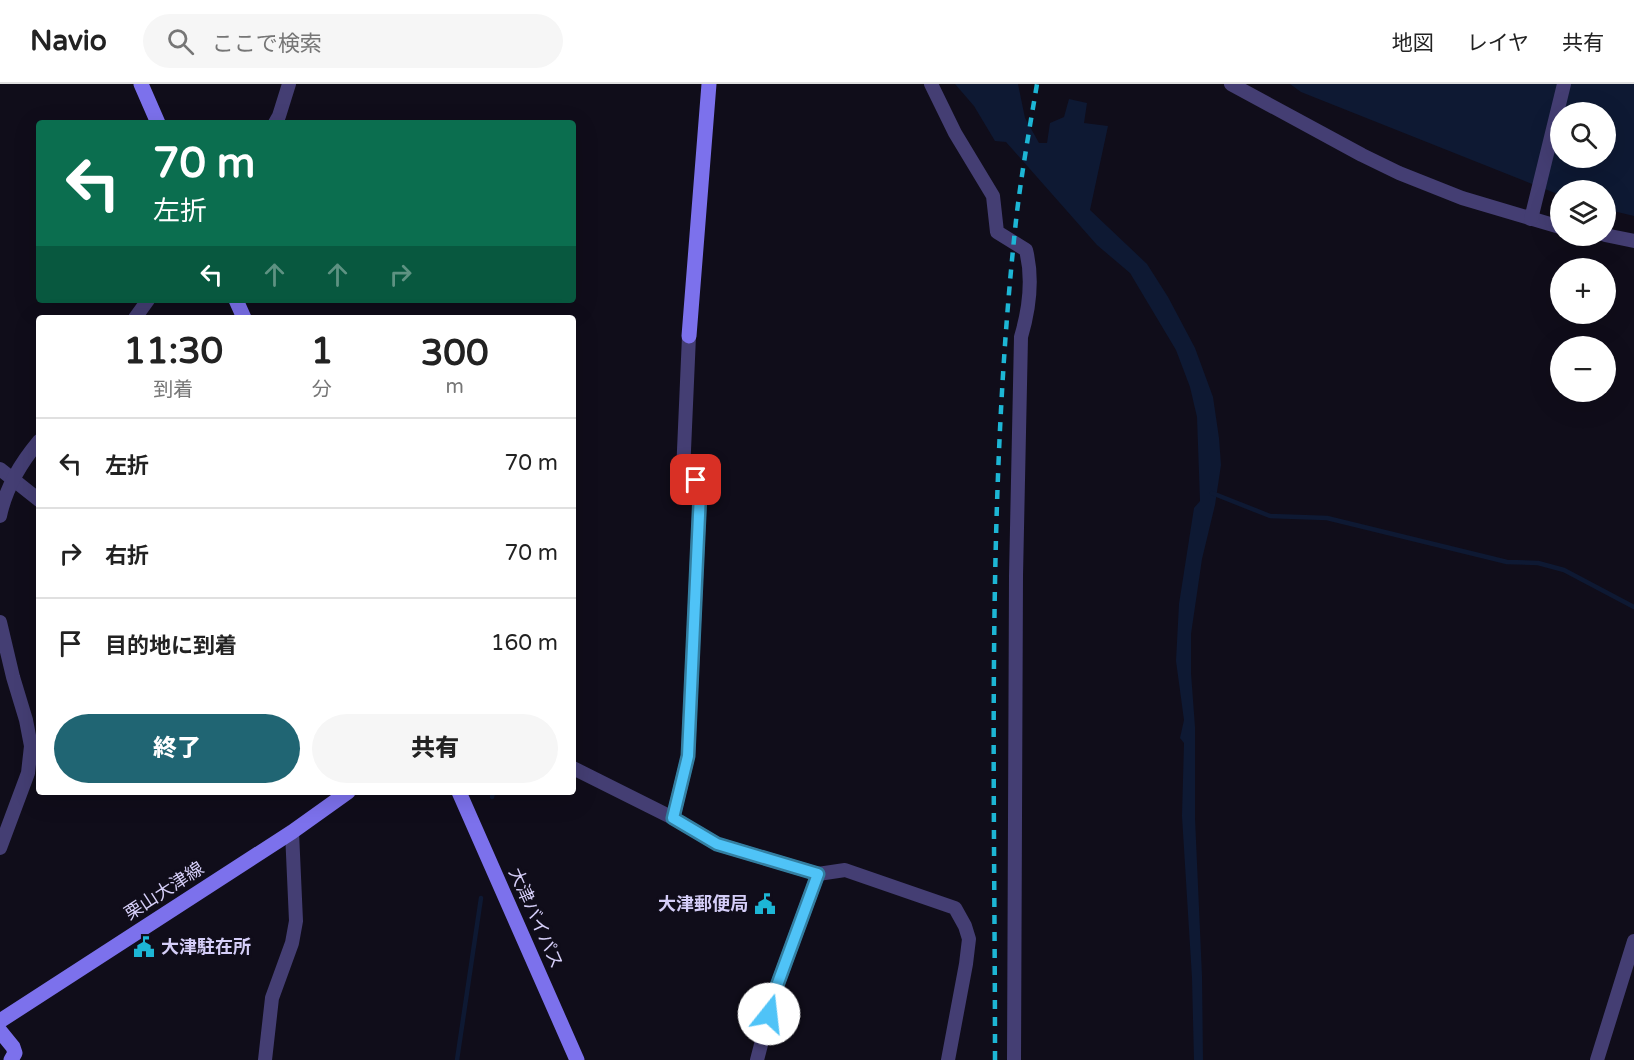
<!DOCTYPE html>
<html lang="ja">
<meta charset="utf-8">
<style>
:root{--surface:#fff;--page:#f6f6f6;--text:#222;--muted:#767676;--line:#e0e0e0;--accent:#206573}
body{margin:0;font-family:"Varela Round","Noto Sans JP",sans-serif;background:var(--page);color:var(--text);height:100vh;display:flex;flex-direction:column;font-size:22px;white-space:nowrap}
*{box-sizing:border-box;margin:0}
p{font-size:20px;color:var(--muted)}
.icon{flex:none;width:33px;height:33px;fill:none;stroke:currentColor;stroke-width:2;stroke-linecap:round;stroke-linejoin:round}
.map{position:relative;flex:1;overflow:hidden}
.sheet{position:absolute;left:36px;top:231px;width:540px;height:480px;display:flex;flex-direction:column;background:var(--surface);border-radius:6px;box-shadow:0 6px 24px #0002}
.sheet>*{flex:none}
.banner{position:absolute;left:36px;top:36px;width:540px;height:183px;border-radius:6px;box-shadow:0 6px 24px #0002;background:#0b6e4f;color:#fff;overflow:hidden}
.controls{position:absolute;left:1550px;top:18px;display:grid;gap:12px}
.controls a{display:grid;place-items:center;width:66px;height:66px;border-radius:50%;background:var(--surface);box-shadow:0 6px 24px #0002;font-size:30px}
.pin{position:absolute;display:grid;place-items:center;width:51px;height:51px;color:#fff;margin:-26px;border-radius:12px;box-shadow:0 3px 9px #0006}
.me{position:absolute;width:66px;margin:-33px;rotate:16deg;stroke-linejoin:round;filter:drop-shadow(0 0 4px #0008)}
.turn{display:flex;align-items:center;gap:21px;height:126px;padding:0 18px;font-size:27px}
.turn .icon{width:78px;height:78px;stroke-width:2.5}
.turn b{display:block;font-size:42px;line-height:51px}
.lanes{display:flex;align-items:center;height:57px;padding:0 18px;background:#0003;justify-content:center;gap:30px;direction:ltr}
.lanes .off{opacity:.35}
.eta{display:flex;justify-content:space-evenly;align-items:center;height:102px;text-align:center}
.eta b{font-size:36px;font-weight:800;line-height:42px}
.cta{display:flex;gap:12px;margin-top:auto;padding:12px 18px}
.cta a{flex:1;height:69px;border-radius:36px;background:var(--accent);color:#fff;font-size:24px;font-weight:800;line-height:69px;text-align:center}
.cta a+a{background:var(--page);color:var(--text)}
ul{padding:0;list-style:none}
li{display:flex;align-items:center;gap:18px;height:90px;padding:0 18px;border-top:2px solid var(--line)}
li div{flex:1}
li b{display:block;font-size:22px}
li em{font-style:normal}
header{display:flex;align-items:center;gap:36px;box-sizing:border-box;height:84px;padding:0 30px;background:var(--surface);border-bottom:2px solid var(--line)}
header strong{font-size:28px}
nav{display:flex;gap:33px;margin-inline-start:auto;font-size:21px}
.search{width:420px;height:54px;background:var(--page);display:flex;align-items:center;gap:15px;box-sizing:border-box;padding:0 21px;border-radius:33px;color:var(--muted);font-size:22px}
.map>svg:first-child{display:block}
.water{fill:#0e1933;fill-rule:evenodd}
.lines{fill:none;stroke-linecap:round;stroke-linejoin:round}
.stream{stroke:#0e1933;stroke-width:4.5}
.street{stroke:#443e73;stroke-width:14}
.secondary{stroke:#7c71ec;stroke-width:15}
.rail{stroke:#1db6d5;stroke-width:4.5;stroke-dasharray:9 8;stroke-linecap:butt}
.route-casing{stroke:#337fa1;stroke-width:15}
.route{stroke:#4fc3f7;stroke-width:10}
.labels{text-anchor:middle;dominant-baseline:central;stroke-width:6;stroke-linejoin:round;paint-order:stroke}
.street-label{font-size:18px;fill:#d5cef8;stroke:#100d1a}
.poi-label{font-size:18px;font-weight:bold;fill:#d5cef8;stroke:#100d1a;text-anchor:end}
</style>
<header>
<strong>Navio</strong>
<div class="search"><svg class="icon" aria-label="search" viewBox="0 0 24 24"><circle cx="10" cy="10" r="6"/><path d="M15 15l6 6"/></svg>ここで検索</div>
<nav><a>地図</a><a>レイヤ</a><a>共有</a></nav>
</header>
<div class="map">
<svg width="1634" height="976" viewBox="0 0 1634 976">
<rect width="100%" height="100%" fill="#100d1a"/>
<g class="water">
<path d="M955,0H1018L1025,34L1039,59H1047L1050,39L1064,33L1069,15L1087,19L1084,39L1108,42L1090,126L1147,180L1168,213L1195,264L1213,313L1219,354L1221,381L1215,421L1202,475L1191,550V589L1195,643V734L1202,892L1203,976H1194L1192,894L1182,732L1184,659L1180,654L1184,636L1176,577L1179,520L1194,424L1200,417L1197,333L1190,303L1176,266L1130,189L1097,161L1006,58L995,57L974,22Z"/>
<path d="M1290,0H1634V132L1605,125V106H1560V111L1301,8ZM1560,28H1605V74H1560Z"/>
</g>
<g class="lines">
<g class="stream">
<path d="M1212,409L1270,432L1327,434L1507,478L1538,479L1564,486L1634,523"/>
<path d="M492,713L493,708"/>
<path d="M457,976L481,814"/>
</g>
<g class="street">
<path d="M931,0L955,49L993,112L997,148L1026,166C1033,194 1029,226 1021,253L1016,492L1014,976"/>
<path d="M1231,0L1362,71L1399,89L1462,114L1560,143"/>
<path d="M275,39L279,32L289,0"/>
<path d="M1531,135L1564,0"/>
<path d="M1605,151L1634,157"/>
<path d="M135,234L148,216"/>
<path d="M0,385L39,416"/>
<path d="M0,432C6,403 20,380 39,357"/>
<path d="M0,538L13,593L26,636L31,662L28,689L0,764"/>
<path d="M573,684L673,734L717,760L818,790L845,786L955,824L965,842L969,855L966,880L948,976"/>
<path d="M673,734L688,672L700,409L696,396L683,389L689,252"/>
<path d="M265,976L272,914L292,859L296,837L292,748"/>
<path d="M757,976L775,907L818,790"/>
<path d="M1597,976L1634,857"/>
</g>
<g class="secondary">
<path d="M141,0L158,39"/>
<path d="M236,216L244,234"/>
<path d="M689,252L709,0"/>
<path d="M459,708L577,976"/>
<path d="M0,937L292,748L348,708"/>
<path d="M0,947L13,963L15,969L11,976"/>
</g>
<path class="rail" d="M995,976C995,700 986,421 1015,146C1020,97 1029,48 1037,0"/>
</g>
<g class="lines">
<defs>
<path id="route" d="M696,396L700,409L688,672L673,734L717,760L818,790L775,907L769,930"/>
</defs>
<use href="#route" class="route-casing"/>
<use href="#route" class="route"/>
</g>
<defs>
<symbol id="civic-bare" viewBox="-9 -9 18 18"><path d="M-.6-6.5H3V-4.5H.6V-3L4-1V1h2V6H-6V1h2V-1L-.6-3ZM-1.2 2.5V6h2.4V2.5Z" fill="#1db6d5" stroke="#100d1a" stroke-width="2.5" paint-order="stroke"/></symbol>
</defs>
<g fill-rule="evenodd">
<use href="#civic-bare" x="750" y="805" width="30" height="30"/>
<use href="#civic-bare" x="129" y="848" width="30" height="30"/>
</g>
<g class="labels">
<g class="street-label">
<text transform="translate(164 807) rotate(-33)">栗山大津線</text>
<text transform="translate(536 834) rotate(66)">大津バイパス</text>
</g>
<g class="poi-label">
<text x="748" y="820">大津郵便局</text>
<text x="161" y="863" text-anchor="start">大津駐在所</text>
</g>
</g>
</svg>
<div class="controls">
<a><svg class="icon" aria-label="search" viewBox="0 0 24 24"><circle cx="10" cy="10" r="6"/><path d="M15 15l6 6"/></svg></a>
<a><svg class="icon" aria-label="layers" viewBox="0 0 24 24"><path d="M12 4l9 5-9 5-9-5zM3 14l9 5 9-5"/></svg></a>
<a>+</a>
<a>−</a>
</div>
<div class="pin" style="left:696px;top:396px;background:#d93025"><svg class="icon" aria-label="arrive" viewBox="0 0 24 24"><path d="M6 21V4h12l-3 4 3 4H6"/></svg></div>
<svg class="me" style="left:769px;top:930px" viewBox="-20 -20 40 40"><circle r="19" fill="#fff"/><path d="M0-13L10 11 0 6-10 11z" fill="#4fc3f7"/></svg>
<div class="banner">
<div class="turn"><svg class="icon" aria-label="left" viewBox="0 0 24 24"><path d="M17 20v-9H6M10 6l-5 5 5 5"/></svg><div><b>70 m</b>左折</div></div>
<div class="lanes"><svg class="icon" aria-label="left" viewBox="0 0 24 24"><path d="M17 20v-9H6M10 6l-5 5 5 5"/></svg><svg class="icon off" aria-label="ahead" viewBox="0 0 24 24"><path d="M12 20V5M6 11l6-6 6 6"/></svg><svg class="icon off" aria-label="ahead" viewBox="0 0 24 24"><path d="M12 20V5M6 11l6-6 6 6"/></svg><svg class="icon off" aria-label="right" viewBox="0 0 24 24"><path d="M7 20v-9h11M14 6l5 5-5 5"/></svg></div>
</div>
<section class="sheet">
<div class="eta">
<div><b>11:30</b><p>到着</p></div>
<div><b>1</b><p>分</p></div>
<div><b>300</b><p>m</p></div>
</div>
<ul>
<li><svg class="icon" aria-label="left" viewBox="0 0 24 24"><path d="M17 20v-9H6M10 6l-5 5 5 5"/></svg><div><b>左折</b></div><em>70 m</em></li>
<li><svg class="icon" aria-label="right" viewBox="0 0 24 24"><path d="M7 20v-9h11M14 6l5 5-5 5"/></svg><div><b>右折</b></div><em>70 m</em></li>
<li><svg class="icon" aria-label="arrive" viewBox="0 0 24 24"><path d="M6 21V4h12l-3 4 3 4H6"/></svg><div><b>目的地に到着</b></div><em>160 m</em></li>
</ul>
<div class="cta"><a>終了</a><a>共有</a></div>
</section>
</div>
